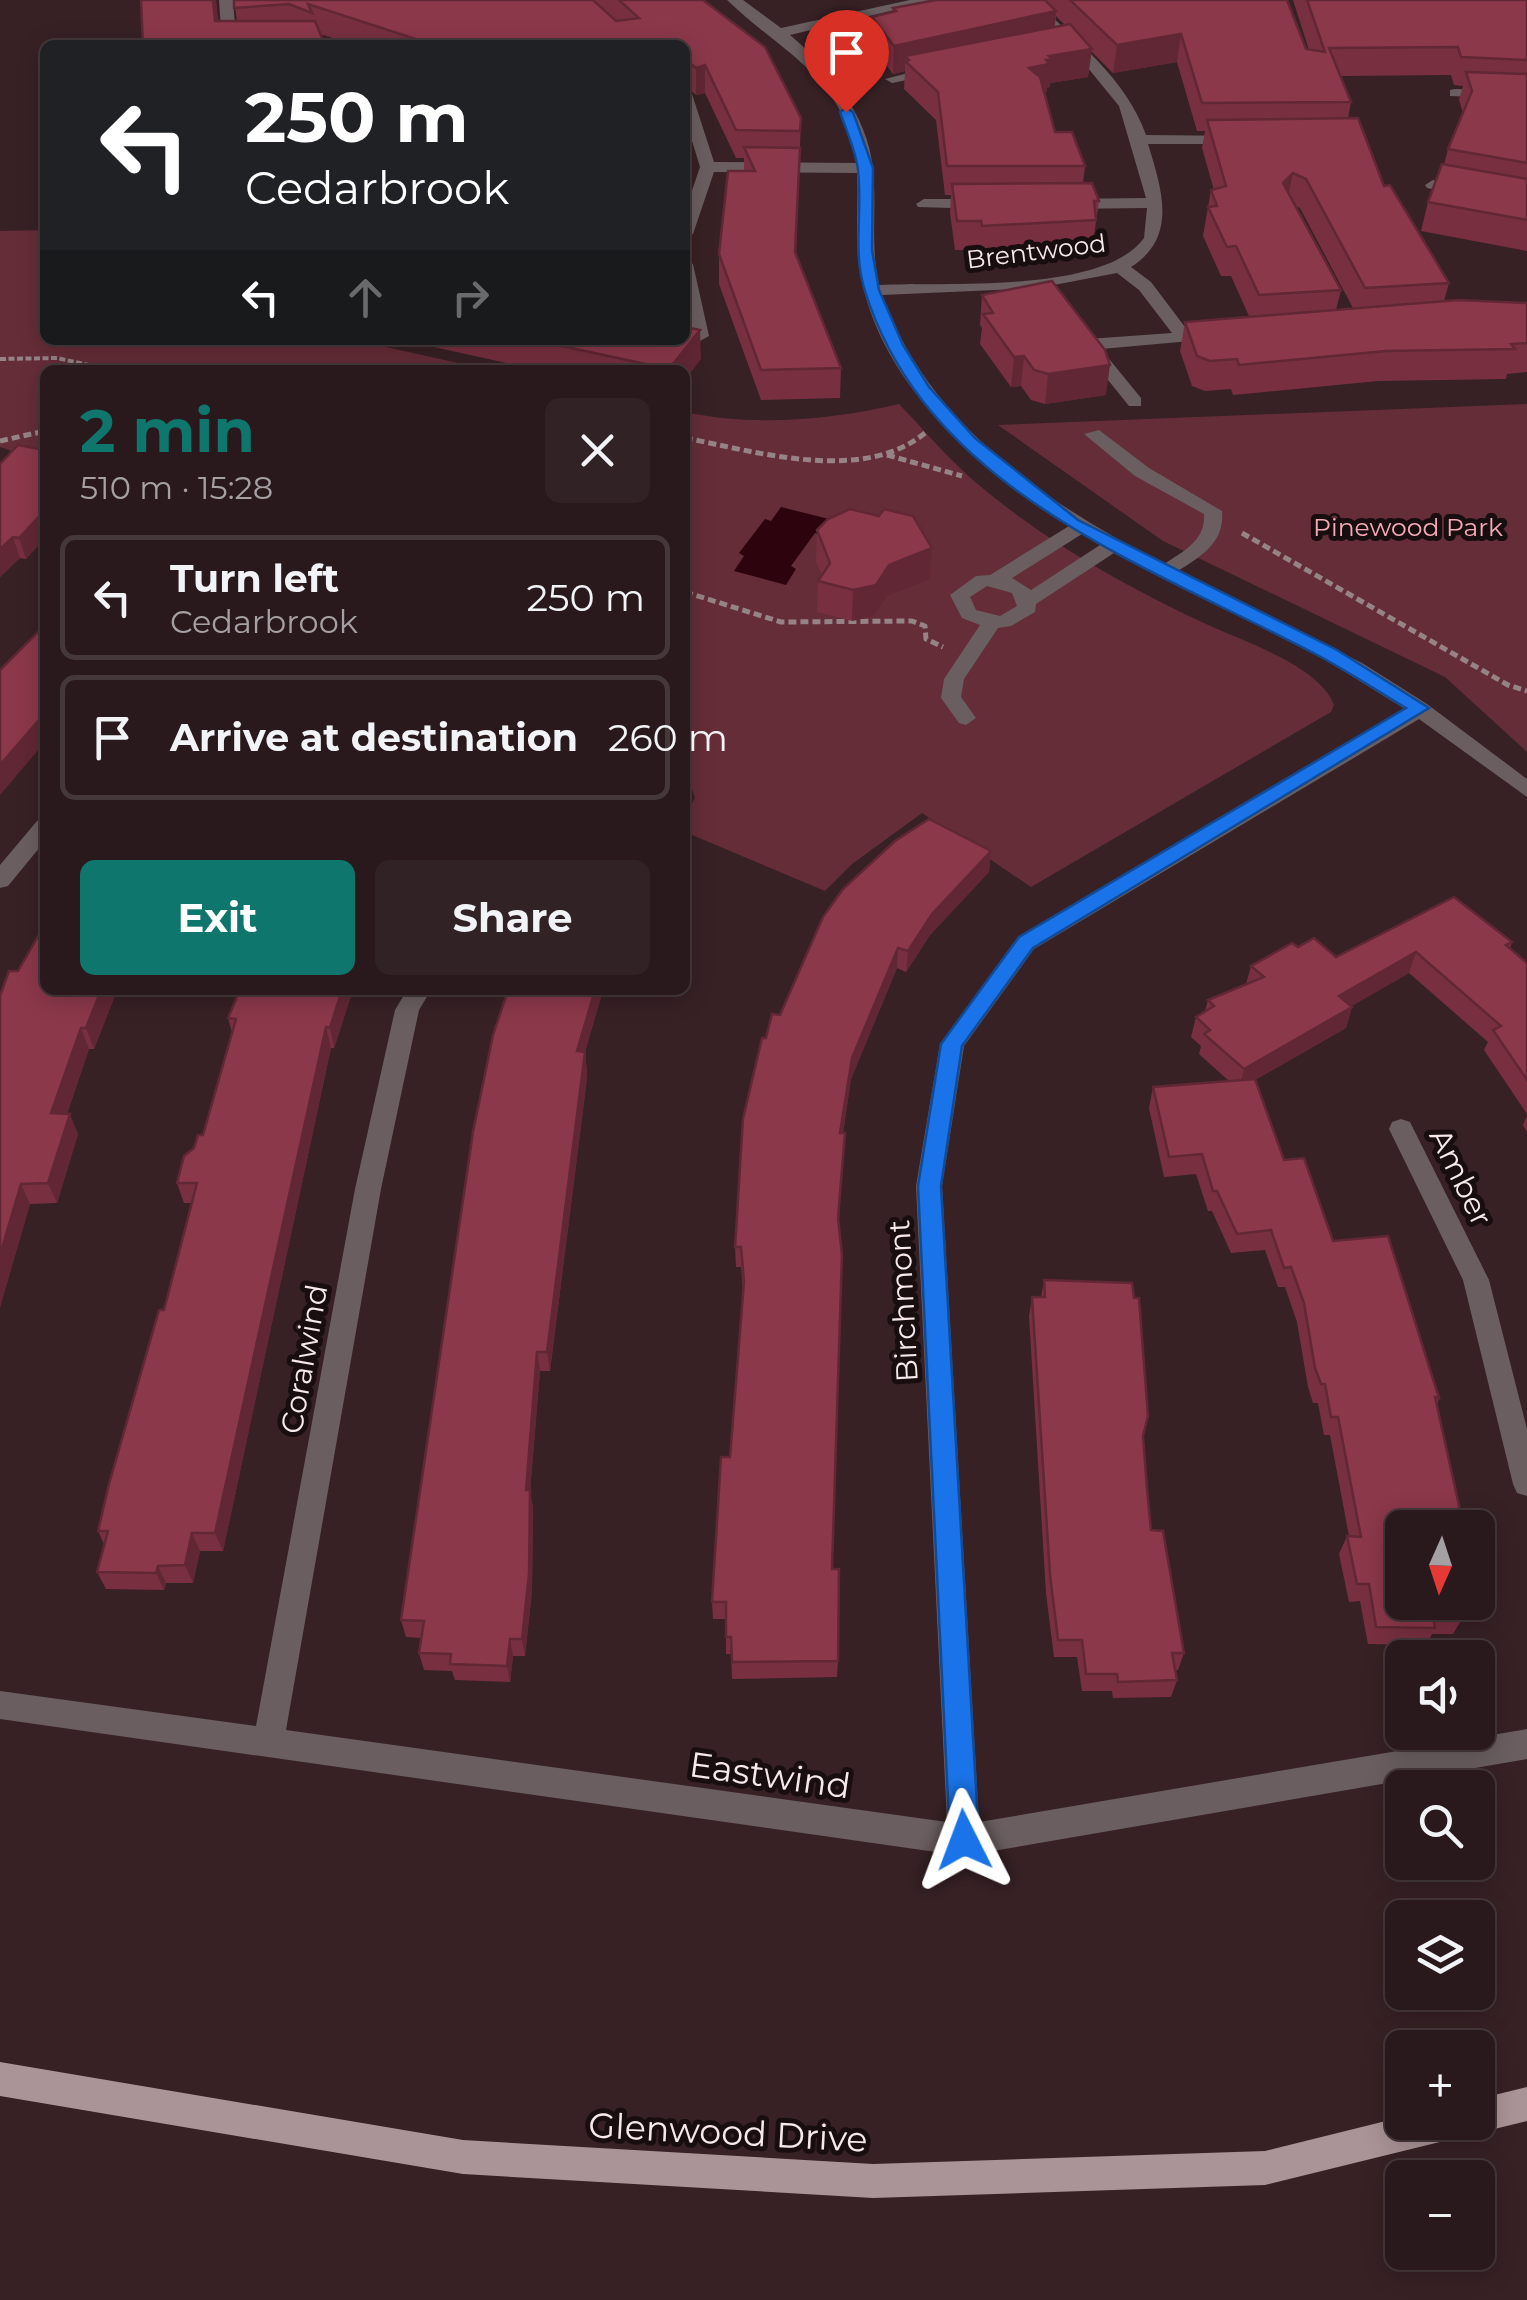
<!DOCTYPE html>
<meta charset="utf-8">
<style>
:root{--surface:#29191c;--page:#312225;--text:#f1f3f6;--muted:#a5a0a3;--line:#45383b;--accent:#0f766e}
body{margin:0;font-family:Montserrat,sans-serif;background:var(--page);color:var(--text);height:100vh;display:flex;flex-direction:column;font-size:38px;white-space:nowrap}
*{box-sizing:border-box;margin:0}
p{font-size:32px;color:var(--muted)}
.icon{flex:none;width:55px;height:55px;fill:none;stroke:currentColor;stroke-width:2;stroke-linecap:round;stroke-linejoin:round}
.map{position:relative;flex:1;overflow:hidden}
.panel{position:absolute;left:40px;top:365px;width:650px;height:630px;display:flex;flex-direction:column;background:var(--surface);border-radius:15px;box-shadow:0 5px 25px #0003,0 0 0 2px var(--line)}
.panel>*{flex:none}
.guide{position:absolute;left:40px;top:40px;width:650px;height:305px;border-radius:15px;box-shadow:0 5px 25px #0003,0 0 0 2px var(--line);background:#202124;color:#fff;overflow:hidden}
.needle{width:65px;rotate:183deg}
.controls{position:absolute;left:1385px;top:1510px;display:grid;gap:20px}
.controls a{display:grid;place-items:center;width:110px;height:110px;border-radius:15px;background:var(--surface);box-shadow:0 5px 25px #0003,0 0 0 2px var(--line);font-size:50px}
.pin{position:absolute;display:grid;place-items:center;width:85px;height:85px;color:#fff;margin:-102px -42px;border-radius:50% 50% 50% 0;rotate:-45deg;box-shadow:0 0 10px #0007}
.pin .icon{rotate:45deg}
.me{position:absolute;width:110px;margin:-55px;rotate:357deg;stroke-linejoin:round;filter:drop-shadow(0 0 8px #0008)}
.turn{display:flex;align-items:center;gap:35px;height:210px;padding:0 40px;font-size:45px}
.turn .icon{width:130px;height:130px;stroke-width:2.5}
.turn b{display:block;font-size:70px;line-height:85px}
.lanes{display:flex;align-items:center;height:95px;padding:0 40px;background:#0003;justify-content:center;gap:50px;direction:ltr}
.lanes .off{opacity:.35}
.round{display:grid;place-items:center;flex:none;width:105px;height:105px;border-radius:15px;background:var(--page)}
.headline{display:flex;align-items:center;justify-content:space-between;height:170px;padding:0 40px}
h1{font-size:60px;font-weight:700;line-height:75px;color:var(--accent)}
.primary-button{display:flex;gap:20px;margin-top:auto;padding:20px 40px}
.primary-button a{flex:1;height:115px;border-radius:15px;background:var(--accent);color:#fff;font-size:40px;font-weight:700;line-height:115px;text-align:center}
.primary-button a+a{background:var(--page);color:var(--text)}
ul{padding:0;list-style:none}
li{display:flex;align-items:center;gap:30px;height:125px;margin:0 20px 15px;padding:0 20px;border:5px solid var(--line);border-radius:15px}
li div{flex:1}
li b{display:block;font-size:38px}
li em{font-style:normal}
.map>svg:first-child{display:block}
.green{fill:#652d38}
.water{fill:#2d030e}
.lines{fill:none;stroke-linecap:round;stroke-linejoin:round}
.path-far1{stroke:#958385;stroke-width:4;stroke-dasharray:6 2.5;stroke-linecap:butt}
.path{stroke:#958385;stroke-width:5;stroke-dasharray:8 4;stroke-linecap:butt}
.minor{fill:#6a5e60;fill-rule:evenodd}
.major{fill:#ab9497;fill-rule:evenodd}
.wall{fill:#783040;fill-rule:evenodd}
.shaded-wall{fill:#612734}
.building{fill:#8b384a;stroke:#612734;stroke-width:2.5}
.route{fill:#1a73e8;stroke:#114b97;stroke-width:2.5}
.labels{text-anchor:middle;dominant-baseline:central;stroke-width:10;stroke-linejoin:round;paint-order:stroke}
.far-street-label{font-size:25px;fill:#f7e8e9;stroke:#180e0f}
.far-park-label{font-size:25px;fill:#f4abb6;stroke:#180e0f}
.street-label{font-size:30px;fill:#f7e8e9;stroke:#180e0f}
.near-street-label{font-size:35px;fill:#f7e8e9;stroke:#180e0f}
</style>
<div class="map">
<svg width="1527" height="2300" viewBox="0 0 1527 2300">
<rect width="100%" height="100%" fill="#372125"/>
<g class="green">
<path d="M45,230V340H354L490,370H45V462L0,447V231Z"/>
<path d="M899,404C925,431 951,462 980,486C1051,545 1131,590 1215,628C1249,643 1321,668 1334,705L1331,712L1031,887L922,813L852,864L825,891L685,832V816L695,798L685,768V412C754,427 831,420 899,404Z"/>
<path d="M1527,404V752L1445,677L1163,541L998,425Z"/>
</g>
<path class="water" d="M781,507L833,520L822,535L815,533L791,566L796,569L786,585L734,571L744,556L739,553L765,519L771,521Z"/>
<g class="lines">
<path class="path-far1" d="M0,359L57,358L111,370"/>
<g class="path">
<path d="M685,438C758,452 862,484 925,433"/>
<path d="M0,441L45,431"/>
<path d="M887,455L962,476"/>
<path d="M1242,533L1508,685L1527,691"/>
<path d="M685,592L781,622L912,621L925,626L926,639L943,647"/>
</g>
<g class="minor">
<path d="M219,0H233L236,39L244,40L245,45L222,44Z"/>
<path d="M727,0H743L781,28L910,0H936L790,35C830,69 868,116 873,169C877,208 870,246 879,285C944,282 1104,294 1144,238L1147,208L1064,209L1056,204L1064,199L1146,198L1119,106L1088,68L1019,0H1034C1076,41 1126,78 1146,135L1242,136V142L1237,144H1148C1162,190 1178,237 1131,267L1151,282L1188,331L1213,329L1222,334L1213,339L1101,349L1141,398V406H1129L1079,344L1088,339L1172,333L1139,290L1117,273L1038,288L882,295C929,425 1046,503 1164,564C1184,551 1206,540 1204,514L1135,476L1084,434L1099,430L1149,468L1222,511C1225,542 1202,556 1178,571L1362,663L1427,704L1527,779V797L1419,719L1034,949L964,1046L942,1186L979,1822L1527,1729V1759L964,1856L0,1719V1691L256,1726L355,1189L395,1010L407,990H431L419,1010L381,1189L286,1730L947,1822L916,1186L940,1044L1018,937L1405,709L1321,657L1114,553L1036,604L1035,612L1011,626L998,628L964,679L961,697L976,718L966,725L959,723L941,698L944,679L980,625L962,618L950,595L976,576L990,575L1069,526C978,466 880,386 860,272C854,239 859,206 857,173L714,172L693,234L685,239V211L700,167L685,118V90L692,94L714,162L857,163C843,75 783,54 727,0ZM1082,534L1100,545L1031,590L1012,578ZM987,586L1012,593L1017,606L1000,616L976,610L970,597Z"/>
<path d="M936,66L943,70L941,73L892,83L885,79Z"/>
<path d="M1455,89L1527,91V99L1450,96V90Z"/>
<path d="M1433,180L1527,197V207L1427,188L1425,185Z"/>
<path d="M924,199H984L992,204L984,209L918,207L916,204Z"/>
<path d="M685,259L693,264L709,336L700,341L685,338V328L690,329L685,304Z"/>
<path d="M45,819V841L8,886L0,888V865L37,821Z"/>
<path d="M1401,1119L1410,1122L1489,1280L1527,1429V1496L1517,1493L1513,1484L1463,1280L1389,1129L1392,1122Z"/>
</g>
<path class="major" d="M0,2062L463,2140L873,2164L1265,2151L1402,2117V2122H1478V2099L1527,2087V2121L1478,2133L1467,2128L1464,2134L1452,2139L1265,2185L873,2198L463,2174L0,2096Z"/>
</g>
<g class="wall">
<path d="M141,0H216L218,21H237L234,0H703L801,118L796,254L841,368L840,398L761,400L719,284V254L744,171V158H736L705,93L696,95L687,87L685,45H354L320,34L143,45Z"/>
<path d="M1046,0H1287L1306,49L1309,50L1293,0H1527V251L1421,231L1428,202L1444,165L1448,149L1463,113L1459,100L1463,86L1454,85L1451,75L1341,76L1351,102L1348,118L1384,186L1449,283L1444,301L1527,303V372L1507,374L1506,379L1378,381L1233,395L1231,389L1205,391L1192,386L1180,351L1185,322L1249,316L1231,276H1221L1203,236L1211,190H1214L1202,148L1205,131H1197L1177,62L1113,73L1091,51L1088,77L1050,83V87L1047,88V92H1044L1055,132L1085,166L1083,183L1099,201L1092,249L979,255L978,250H955L950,213L951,195H945L936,120L904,89L905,71L893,74L871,45L872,17L892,12L893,8L1046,1ZM1056,16L1065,25L1055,27ZM1296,206L1300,208L1353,308L1336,310L1341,290Z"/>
<path d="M982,295L1106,395L1045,404L1031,400L1021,386L1011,387L980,344L982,328L980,325Z"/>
<path d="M402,340H685L701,359L685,370H539Z"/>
<path d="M45,450V538L26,559L20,558L0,577V464Z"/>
<path d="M817,530L932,548L930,579L887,596L874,616L852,621L817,612L818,581L822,575L816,561Z"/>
<path d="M991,851L989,872L930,935L906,972L897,968L851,1079L843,1133L839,1222L832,1569L838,1661L837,1677L732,1679L731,1654H726V1619H713L712,1602L730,1457L743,1292L741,1267H736L735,1247L766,1038L780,1015Z"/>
<path d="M1512,942L1510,948L1527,963V1114L1484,1050L1488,1042L1409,973L1351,1006L1352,1007L1346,1028L1255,1080L1284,1160L1333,1241L1439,1398L1402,1528L1463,1617L1453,1634H1432L1426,1645L1368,1644L1360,1601L1349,1602L1339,1554L1347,1536H1349L1330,1435H1324L1318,1403H1313L1308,1387L1297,1322L1285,1287H1278L1265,1250L1231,1253L1212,1211H1208L1196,1174L1164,1177L1149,1108L1153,1087L1229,1081L1199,1054L1201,1046L1191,1037L1196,1017L1205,1011L1208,1000L1246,984L1251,966L1298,947L1336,957Z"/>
<path d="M18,971L45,990H117L94,1049H89L67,1114L78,1134L57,1203L30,1204L0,1307V996Z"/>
<path d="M353,990L334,1048H331L223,1551H200L193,1583H166L164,1590L106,1589L97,1572L104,1544L98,1531L164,1310L192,1203H184L177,1183L194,1148L203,1135L232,1032L228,1018Z"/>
<path d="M508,990H603L585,1052L587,1072L586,1086L550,1371H540L530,1491L533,1508L532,1591L525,1656H513L510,1682L455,1680L452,1671L424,1670L419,1653L421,1638L406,1637L401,1620Z"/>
<path d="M1527,1116V1132L1523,1125Z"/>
<path d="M1044,1280L1143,1436L1151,1530L1184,1653L1178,1670H1175L1177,1680L1171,1697L1113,1698L1112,1691H1082L1077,1657H1054L1046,1593L1029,1316L1032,1297H1041Z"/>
</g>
<g class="shaded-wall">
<path d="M213,0H216L220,45L215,21Z"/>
<path d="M1056,11L1053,39L905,56V71L893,74L894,46Z"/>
<path d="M1181,34L1177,62L1113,73L1117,45Z"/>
<path d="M1092,49L1088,77L1050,83V87L1047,88V92L1027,96L1029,68L1049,56Z"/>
<path d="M685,59L687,87H685Z"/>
<path d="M705,65V93L696,95V68Z"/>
<path d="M1293,173L1287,202L1283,183Z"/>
<path d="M700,330L701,359L685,380V370H669Z"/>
<path d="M1024,356L1021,386L1011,387L1014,357Z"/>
<path d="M1110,365L1106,395L1045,404L1048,374Z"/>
<path d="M45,510V538L26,559L19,538Z"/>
<path d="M13,537L20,558L0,577V549Z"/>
<path d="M932,548L930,579L887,596L874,616L852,621L853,590L889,565Z"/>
<path d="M45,713V742L0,795V765Z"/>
<path d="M991,851L989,872L930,935L906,972L908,951L932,914Z"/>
<path d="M898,948L897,968L851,1079L840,1154V1133L852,1058Z"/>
<path d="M1416,952L1409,973L1333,1017L1339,996Z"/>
<path d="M101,990H117L94,1049L86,1028Z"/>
<path d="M342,990H353L334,1048L330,1028Z"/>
<path d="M595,990H603L579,1072L577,1051Z"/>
<path d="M1352,1007L1346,1028L1239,1089L1244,1069Z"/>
<path d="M326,1027L331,1048L223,1551L215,1533Z"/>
<path d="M81,1028L89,1049L60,1134L51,1113Z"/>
<path d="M585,1052L587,1072L586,1086L550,1371L547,1352Z"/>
<path d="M70,1114L78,1134L57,1203L48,1183Z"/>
<path d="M21,1184L30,1204L0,1307V1255Z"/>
<path d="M537,1352L540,1371L530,1491L533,1508L532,1591L525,1656L522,1639L526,1490Z"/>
<path d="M192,1533L200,1551L193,1583L185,1565Z"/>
<path d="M158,1566L166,1583L164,1590L156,1573Z"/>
<path d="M510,1639L513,1656L510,1682L507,1666Z"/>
</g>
<g class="building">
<path d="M141,0H213L215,21H315L325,45H143Z"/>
<path d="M234,0H593L616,21L639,18L619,0H703L765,47L801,118L800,131L736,130L705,65L696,68L685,59V45H434L308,4L312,13L289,4L234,8Z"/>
<path d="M936,0H1045L1056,11L894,46L872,17L896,11L893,8Z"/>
<path d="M1070,0H1287L1306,49L1325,52L1307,0H1527V60L1461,57L1458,47L1329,48L1351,102L1202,103L1181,34L1117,45Z"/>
<path d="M1070,24L1092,49L1049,56L1053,59L1046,60L1049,64L1029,68L1040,77L1055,132H1072L1085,166H947L938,92L905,61L909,60L905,56Z"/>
<path d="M1466,72L1527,74V163L1448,149L1472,91Z"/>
<path d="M1358,118L1384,186L1390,185L1449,283L1365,288L1306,179L1293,173L1283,183L1341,290L1259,295L1236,246L1227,247L1208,207L1217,206L1211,190L1226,186L1207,120Z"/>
<path d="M744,147L800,148L795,252L841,368L761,370L719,254L728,171H755Z"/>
<path d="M1442,164L1527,179V220L1428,202Z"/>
<path d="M1092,183L1099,201H1094L1096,220L982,226L981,221H957L952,184Z"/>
<path d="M1052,281L1105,350L1110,365L1048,374L1034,370L1024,356L1014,357L983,314L993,313L982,295Z"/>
<path d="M1458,300L1527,303V343L1511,344L1515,349L1386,351L1239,365L1237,359L1210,361L1197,356L1185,322Z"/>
<path d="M685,327L700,330L669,369L534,340H685Z"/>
<path d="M18,445L45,450V510L19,538L13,537L0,549V464Z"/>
<path d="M850,509L879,516L884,509L913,516L932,548L889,565L876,585L853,590L818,581L830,563L817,530L828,519Z"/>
<path d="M45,625V713L0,765V670Z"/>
<path d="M929,819L991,851L932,914L908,951L898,948L852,1058L840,1133H845L838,1218L842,1255L832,1569H839L838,1661L732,1662L731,1637H726V1602H712L721,1457H730L744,1282L741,1247H735L743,1119L762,1038H766L772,1014L780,1015L823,917L843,889L895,841Z"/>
<path d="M1454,897L1512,942L1506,945L1527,963V1080L1493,1030L1501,1026L1416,952L1339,996L1352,1007L1244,1069L1204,1034L1210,1030L1196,1017L1214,1006L1208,1000L1264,977L1251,966L1292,943L1298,947L1314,938L1336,957Z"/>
<path d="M45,924V990H101L86,1028H81L51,1113L70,1114L48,1183L21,1184L0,1255V996L9,971H18Z"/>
<path d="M240,990H342L330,1028L326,1027L215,1533H192L185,1565L158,1566L156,1573L97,1572L108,1531H98L109,1484L159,1310H164L197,1183H177L184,1156L194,1148L198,1135H203L236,1019L228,1018Z"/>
<path d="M508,990H595L577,1051L585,1052L547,1352H537L526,1490H530L529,1574L522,1639H510L507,1666L450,1664L451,1654L419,1653L424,1621L401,1620L473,1132L493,1035Z"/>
<path d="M1255,1079L1284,1160L1304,1158L1333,1241L1388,1236L1439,1398L1435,1397L1464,1528H1402V1602H1460L1463,1617H1433L1435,1628L1376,1627L1369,1584H1357L1347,1536L1361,1537L1338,1417H1331L1325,1384H1321L1315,1368L1304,1303L1291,1267L1284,1268L1271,1230L1237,1234L1217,1191H1213L1202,1154L1169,1157L1153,1087Z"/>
<path d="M1044,1280L1132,1283L1134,1298H1139L1148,1416L1143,1436L1147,1489L1151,1530L1163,1531L1184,1653H1172L1177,1680L1118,1682L1117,1674H1086L1082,1640H1058L1050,1575L1032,1297H1045Z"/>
</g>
<path class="route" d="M846,108L853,112L873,168L872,250L879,290L903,345L929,387L975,438L1078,520L1337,650L1429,708L1033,948L962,1046L941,1186L979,1840L975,1850L964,1854L954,1850L950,1840L918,1186L941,1044L1019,937L1406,708C1378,691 1350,673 1321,657C1153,567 928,493 865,291C852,251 863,211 858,170C856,151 846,130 840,112Z"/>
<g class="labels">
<g class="far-street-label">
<text transform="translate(1036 251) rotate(-7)">Brentwood</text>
</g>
<g class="far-park-label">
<text x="1408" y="527">Pinewood Park</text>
</g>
<g class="street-label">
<text transform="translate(1461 1177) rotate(64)">Amber</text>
<text transform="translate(903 1301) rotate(-93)">Birchmont</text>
<text transform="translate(304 1359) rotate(-80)">Coralwind</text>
</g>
<g class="near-street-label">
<text transform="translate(770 1775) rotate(8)">Eastwind</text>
<text transform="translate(728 2132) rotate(3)">Glenwood Drive</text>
</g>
</g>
</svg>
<div class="controls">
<a><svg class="needle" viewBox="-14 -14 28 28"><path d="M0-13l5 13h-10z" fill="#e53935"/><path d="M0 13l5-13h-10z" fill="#a5a0a3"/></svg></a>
<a><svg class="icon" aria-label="sound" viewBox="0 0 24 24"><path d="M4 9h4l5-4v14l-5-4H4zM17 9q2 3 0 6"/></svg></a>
<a><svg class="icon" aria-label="search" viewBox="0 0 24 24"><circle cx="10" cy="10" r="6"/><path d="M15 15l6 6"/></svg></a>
<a><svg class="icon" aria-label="layers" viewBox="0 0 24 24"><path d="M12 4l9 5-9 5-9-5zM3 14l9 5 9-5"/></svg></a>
<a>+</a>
<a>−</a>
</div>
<div class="pin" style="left:846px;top:112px;background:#d93025"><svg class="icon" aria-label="arrive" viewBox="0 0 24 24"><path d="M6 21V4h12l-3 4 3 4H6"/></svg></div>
<svg class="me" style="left:964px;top:1840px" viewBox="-20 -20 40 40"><path d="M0-17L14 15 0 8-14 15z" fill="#1a73e8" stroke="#fff" stroke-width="4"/></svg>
<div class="guide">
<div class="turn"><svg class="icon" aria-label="left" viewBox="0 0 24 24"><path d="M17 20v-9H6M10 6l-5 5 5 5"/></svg><div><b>250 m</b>Cedarbrook</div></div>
<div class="lanes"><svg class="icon" aria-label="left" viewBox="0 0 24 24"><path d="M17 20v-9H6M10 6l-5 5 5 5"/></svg><svg class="icon off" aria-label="ahead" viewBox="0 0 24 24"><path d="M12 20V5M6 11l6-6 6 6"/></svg><svg class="icon off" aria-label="right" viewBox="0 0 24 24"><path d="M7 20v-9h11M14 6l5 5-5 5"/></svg></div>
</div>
<section class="panel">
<div class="headline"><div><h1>2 min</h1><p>510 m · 15:28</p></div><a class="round"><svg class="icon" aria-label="close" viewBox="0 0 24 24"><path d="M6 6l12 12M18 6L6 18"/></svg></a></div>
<ul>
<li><svg class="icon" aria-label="left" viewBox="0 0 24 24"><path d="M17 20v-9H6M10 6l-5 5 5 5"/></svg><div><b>Turn left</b><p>Cedarbrook</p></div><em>250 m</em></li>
<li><svg class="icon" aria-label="arrive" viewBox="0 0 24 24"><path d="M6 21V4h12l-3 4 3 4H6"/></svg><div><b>Arrive at destination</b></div><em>260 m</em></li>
</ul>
<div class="primary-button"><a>Exit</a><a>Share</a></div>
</section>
</div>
